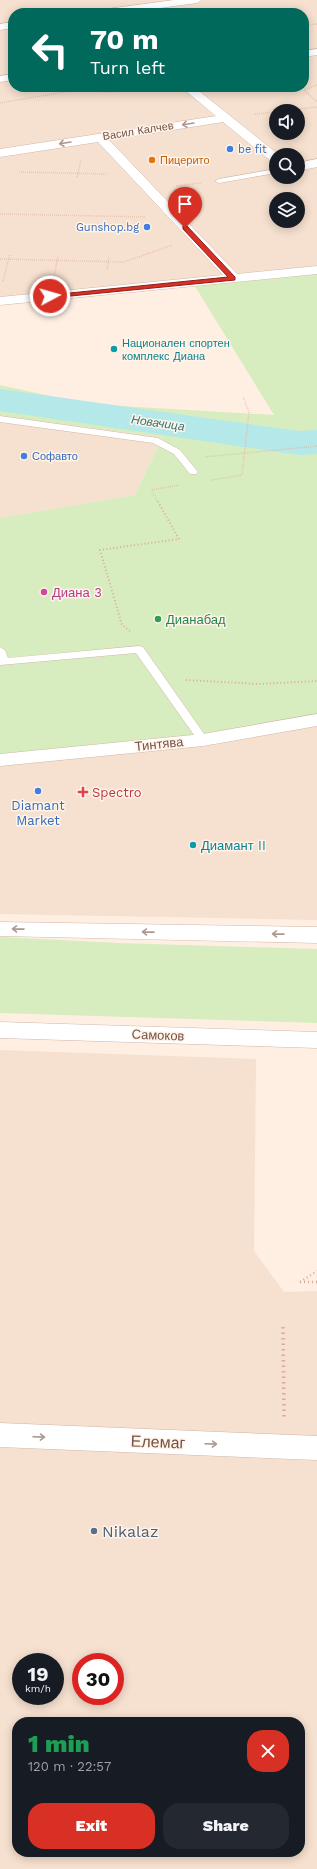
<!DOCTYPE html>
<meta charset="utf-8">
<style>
:root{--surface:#171b24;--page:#242831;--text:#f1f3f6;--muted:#9ea1a6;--accent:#d93025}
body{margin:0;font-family:"Work Sans",sans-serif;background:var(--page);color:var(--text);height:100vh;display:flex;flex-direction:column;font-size:15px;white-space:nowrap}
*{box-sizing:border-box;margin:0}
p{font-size:13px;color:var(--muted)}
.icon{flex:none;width:22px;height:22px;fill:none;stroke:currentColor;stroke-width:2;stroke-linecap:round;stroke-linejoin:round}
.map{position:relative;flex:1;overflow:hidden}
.drawer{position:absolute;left:12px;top:1717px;width:293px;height:140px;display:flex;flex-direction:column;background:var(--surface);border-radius:16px;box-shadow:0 2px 10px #0003}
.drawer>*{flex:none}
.guide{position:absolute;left:8px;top:8px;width:301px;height:84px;border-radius:16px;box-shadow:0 2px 10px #0003;background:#00695c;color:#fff;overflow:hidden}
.tools{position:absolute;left:269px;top:104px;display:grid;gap:8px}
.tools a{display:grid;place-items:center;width:36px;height:36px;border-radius:50%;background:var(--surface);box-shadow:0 2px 10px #0003;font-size:20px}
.speed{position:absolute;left:12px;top:1653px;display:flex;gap:8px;font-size:20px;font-weight:700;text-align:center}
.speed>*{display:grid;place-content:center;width:52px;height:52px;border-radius:50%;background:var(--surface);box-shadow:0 2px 10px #0003;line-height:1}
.speed small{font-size:10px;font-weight:400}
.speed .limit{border:6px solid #d22;background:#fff;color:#111}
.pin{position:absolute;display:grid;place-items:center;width:34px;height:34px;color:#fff;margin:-41px -17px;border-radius:50% 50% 50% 0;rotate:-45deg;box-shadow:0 0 4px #0007}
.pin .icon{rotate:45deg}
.me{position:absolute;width:44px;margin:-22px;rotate:84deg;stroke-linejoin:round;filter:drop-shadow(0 0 3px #0008)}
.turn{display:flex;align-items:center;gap:14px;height:84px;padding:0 16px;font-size:18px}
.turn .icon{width:52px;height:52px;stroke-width:2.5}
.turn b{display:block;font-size:28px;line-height:34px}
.round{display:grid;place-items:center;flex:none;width:42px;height:42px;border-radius:16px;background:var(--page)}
.headline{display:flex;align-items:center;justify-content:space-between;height:68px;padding:0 16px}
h1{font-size:24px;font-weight:800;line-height:30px;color:#1e9e55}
.action{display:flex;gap:8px;margin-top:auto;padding:8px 16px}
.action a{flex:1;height:46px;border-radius:16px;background:var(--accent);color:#fff;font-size:16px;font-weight:800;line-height:46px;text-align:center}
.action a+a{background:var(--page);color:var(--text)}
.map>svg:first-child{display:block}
.residential{fill:#f6e0cf;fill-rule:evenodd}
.green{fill:#d8edbf}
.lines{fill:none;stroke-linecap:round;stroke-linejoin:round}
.river{fill:#b4e8e9;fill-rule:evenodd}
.service-casing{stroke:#d2b7aa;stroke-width:1}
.minor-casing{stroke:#d2b7aa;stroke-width:1}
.path-far3{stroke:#dbab9a;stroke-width:1.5;stroke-dasharray:0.5 1.5;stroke-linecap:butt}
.path-far2{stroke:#dbab9a;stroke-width:2;stroke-dasharray:1 2.5;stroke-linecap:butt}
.path-far1{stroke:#dbab9a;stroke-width:2.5;stroke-dasharray:1 3;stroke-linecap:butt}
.path{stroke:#dbab9a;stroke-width:3.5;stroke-dasharray:1.5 4;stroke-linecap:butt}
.service{fill:#fff;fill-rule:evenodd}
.minor{fill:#fff;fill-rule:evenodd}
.oneway{stroke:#ae9790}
.route{fill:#d93025;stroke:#8d1f18}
.shop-dot{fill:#3f7fe0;stroke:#fff4ea;stroke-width:1.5}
.food-dot{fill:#e8710a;stroke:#fff4ea;stroke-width:1.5}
.culture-dot{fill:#0f9aa8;stroke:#fff4ea;stroke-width:1.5}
.hotel-dot{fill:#d1479c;stroke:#fff4ea;stroke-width:1.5}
.leisure-dot{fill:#2e9e5b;stroke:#fff4ea;stroke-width:1.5}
.health-dot{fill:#e0444e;stroke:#fff4ea;stroke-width:1.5}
.service-dot{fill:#5c6f8a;stroke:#fff4ea;stroke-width:1.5}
.labels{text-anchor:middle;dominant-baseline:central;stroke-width:3;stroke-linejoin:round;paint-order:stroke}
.far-street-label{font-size:11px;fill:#785146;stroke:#fff4ea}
.far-shop-label{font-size:11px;fill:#366cbe;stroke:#fff4ea;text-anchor:start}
.far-food-label{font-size:11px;fill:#c56008;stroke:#fff4ea;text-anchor:start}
.far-culture-label{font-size:11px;fill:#0d838f;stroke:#fff4ea;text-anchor:start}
.far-water-label{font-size:12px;font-style:italic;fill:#357577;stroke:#fff4ea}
.hotel-label{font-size:13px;fill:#b23c85;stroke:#fff4ea;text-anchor:start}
.leisure-label{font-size:13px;fill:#27864d;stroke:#fff4ea;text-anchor:start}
.street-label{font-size:13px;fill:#785146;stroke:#fff4ea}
.health-label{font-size:13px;fill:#be3a42;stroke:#fff4ea;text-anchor:start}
.shop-label{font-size:13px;fill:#366cbe;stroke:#fff4ea}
.culture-label{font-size:13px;fill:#0d838f;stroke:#fff4ea;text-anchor:start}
.near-street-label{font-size:16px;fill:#785146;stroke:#fff4ea}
.near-service-label{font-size:16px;fill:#4e5e75;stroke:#fff4ea;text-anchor:start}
</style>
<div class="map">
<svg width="317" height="1869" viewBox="0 0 317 1869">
<rect width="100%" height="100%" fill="#feefe2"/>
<g class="residential">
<path d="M0,0H317V270L0,301ZM13,13H304V87H13ZM276,111H298V133H276ZM276,155H298V177H276ZM276,199H298V221H276Z"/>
<path d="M0,416L162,436L135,495L0,518Z"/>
<path d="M317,720V920L0,914V760Z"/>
<path d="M0,1050L256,1059L254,1251L284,1292L317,1291V1869H0ZM21,1662H55V1696H21ZM81,1662H115V1696H81ZM17,1722H300V1852H17Z"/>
</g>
<g class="green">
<path d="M317,270V720L203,740L0,755V518L135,495L162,437L0,416V385L87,404L274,415L193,283Z"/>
<path d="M0,937L119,943L317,949V1023L0,1013Z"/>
</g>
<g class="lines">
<path class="river" d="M0,389L299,431L317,430V454L299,455L0,411Z"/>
<defs>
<g id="service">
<path d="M276,169V173L219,183L215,181L219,179Z"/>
<path d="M0,416L158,438L180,450L198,472L196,474H190L174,454L153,443L0,422Z"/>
<path d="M139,646L143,647L207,738L209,740L207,742H199L136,653L0,665V647L5,650L8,658Z"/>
</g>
<g id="minor">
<path d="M174,0H202L197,3L123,13H95L100,10Z"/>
<path d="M13,22V28L0,30V24Z"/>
<path d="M317,49V55L304,57V51Z"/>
<path d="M13,74V80L0,82V76Z"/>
<path d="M181,87H194L279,155H276V163L272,162L223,122L109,140L237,274L317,266V274L0,305V297L223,275L98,142L0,157V149L216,116Z"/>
<path d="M317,159V167L298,171V163Z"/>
<path d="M317,714V726L203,746L0,766V754L203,734Z"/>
<path d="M0,922L317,927V943L0,936Z"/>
<path d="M0,1022L317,1032V1048L0,1038Z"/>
<path d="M0,1423L317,1436V1460L0,1447Z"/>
</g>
</defs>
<use href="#service" class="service-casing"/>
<use href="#minor" class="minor-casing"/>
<g class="path-far3">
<path d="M304,25L317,24"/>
<path d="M317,85L304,90L317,102"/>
<path d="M0,103L77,90L108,92L166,88"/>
<path d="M284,111L317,107"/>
<path d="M255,114L276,112"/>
<path d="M19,172L106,174"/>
<path d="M77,177L81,160"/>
<path d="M176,186L201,183"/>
<path d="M0,214L145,217"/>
<path d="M0,259L124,262L173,245"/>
<path d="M107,270L109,257"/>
<path d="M54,277L58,256"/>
<path d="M3,281L10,254"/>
<path d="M205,457L317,446"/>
<path d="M211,480L242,475L249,412L243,397"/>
<path d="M157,501L151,490L180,485"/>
</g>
<g class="path-far2">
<path d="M130,631L122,625L100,550L179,539L157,500"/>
<path d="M186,680L259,684L317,681"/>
</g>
<g class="path-far1">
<path d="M300,1282L317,1271"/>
<path d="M300,1282H317"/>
</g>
<path class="path" d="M283,1327L284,1418"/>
<use href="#service" class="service"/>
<use href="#minor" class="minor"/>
</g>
<defs><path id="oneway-shaft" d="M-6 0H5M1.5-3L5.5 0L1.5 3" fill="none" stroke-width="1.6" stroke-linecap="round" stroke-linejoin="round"/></defs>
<g class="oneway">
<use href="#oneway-shaft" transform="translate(188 124) rotate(171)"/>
<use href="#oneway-shaft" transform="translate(65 143) rotate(171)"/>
<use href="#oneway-shaft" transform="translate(18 929) rotate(-179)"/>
<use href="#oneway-shaft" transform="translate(148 932) rotate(-179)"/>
<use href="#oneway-shaft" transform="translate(278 934) rotate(-179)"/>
<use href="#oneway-shaft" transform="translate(39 1437) rotate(2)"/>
<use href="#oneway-shaft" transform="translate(211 1444) rotate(2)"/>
</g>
<path class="route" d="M183,226H187L235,277V280L50,298L47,296L50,295L228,277L183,229Z"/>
<g class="shop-dot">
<circle cx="230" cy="149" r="4"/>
<circle cx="147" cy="227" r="4"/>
<circle cx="24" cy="456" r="4"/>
<circle cx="38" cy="791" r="4"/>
</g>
<circle class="food-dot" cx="152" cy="160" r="4"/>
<g class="culture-dot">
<circle cx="114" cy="349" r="4"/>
<circle cx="193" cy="845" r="4"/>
</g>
<circle class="hotel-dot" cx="44" cy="592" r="4"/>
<circle class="leisure-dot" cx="158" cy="619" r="4"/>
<path class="health-dot" d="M81 786h4v4h4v4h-4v4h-4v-4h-4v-4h4z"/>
<circle class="service-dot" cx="94" cy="1531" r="4"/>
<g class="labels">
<g class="far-street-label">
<text transform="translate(138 131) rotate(-9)">Васил Калчев</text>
</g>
<g class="far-shop-label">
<text x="238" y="149">be fit</text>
<text x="139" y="227" text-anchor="end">Gunshop.bg</text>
<text x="32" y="456">Софавто</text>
</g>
<g class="far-food-label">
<text x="160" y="160">Пицерито</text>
</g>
<g class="far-culture-label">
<text x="122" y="343">Национален спортен<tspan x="122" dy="13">комплекс Диана</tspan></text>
</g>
<g class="far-water-label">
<text transform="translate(158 423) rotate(8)">Новачица</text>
</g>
<g class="hotel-label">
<text x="52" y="592">Диана 3</text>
</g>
<g class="leisure-label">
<text x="166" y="619">Дианабад</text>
</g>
<g class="street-label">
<text transform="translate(159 744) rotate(-6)">Тинтява</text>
<text transform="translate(158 1035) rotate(2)">Самоков</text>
</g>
<g class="health-label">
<text x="92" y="792">Spectro</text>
</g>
<g class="shop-label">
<text x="38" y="805">Diamant<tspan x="38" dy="15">Market</tspan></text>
</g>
<g class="culture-label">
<text x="201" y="845">Диамант II</text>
</g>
<g class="near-street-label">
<text transform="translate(158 1442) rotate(2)">Елемаг</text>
</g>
<g class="near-service-label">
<text x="102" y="1531">Nikalaz</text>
</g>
</g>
</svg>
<div class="tools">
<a><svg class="icon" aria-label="sound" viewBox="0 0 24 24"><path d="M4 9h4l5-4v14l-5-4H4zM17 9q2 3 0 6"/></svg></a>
<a><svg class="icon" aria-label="search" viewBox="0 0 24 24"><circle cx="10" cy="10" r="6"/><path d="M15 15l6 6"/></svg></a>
<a><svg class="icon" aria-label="layers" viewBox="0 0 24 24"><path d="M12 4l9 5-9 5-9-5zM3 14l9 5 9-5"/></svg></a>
</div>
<div class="speed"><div>19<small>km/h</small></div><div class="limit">30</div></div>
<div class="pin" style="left:185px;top:228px;background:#d93025"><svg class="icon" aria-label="arrive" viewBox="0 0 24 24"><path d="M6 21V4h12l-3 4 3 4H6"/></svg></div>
<svg class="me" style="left:50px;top:296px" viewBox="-20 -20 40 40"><circle r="17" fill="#d93025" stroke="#fff" stroke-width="3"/><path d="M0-11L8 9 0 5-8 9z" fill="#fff"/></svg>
<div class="guide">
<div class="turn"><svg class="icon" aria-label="left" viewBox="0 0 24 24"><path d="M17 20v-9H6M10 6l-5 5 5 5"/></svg><div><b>70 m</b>Turn left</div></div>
</div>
<section class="drawer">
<div class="headline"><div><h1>1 min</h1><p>120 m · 22:57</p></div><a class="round" style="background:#d93025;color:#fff"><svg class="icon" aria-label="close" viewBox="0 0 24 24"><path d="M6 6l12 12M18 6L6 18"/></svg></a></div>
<div class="action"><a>Exit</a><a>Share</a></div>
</section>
</div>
